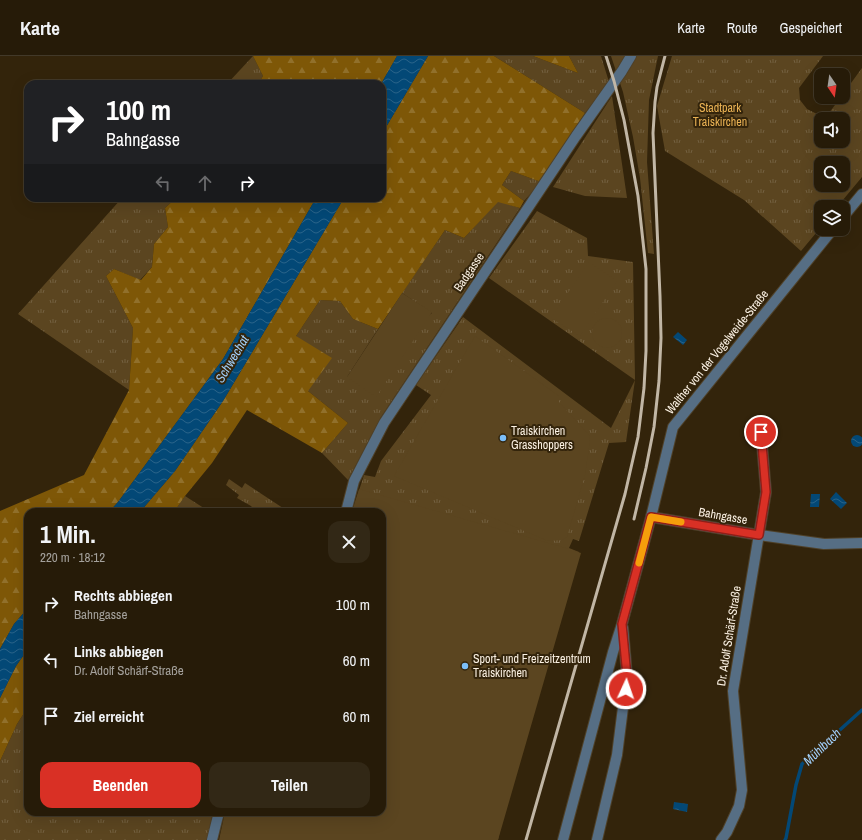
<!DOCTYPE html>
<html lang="de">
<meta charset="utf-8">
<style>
:root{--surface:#261b08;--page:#322816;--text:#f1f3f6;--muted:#a4a19c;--line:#423929;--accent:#d93025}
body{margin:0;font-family:"Archivo Narrow",sans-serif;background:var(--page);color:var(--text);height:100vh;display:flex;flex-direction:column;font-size:15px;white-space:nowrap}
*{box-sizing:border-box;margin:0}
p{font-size:13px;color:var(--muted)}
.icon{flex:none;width:22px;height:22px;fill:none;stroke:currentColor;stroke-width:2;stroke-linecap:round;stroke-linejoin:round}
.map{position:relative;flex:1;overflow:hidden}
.drawer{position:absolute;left:24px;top:452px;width:362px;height:308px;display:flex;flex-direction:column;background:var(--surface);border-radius:12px;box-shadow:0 4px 16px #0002,0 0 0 1px var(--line)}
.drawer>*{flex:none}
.top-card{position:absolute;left:24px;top:24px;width:362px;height:122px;border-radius:12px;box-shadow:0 4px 16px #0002,0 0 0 1px var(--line);background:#202124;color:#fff;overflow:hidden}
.needle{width:26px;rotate:167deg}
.controls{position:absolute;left:814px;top:12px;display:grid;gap:8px}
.controls a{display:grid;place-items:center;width:36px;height:36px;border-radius:8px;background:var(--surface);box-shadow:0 4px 16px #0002,0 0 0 1px var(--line);font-size:20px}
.pin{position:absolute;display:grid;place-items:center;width:34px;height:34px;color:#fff;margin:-17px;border:2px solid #fff;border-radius:50%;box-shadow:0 1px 4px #0007}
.me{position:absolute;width:44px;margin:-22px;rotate:3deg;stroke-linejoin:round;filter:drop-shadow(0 0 3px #0008)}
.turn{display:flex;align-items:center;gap:14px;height:84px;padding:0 16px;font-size:18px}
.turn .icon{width:52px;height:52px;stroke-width:2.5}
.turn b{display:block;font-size:28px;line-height:34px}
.lanes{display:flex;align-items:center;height:38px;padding:0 16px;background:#0003;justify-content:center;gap:20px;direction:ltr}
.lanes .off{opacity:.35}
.round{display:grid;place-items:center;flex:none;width:42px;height:42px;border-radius:12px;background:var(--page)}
.overview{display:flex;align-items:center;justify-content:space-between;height:68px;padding:0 16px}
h1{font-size:24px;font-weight:700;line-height:30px}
.cta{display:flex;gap:8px;margin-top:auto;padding:8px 16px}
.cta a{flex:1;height:46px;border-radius:12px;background:var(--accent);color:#fff;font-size:16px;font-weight:700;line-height:46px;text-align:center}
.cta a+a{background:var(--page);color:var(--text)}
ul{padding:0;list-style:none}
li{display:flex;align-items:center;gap:12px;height:56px;padding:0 16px}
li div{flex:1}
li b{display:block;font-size:15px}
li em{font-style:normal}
header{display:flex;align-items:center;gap:24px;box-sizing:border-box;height:56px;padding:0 20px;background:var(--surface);border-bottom:1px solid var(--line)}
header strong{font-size:19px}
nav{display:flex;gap:22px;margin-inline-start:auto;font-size:14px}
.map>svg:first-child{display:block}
.grass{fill:url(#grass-tufts);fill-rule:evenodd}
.forest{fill:url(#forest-firs)}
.pitch{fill:#5b4520}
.water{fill:url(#water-waves)}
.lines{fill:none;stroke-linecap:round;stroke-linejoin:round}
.stream{stroke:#034876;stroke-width:3.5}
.minor-casing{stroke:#4f4129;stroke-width:12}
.minor{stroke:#566e84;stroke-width:10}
.rail{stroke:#c1b6a5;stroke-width:3}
.route-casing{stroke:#8d1f18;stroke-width:10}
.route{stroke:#d93025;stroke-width:7}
.slow{stroke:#f59e0b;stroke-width:7}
.poi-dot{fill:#7bbef9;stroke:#33240b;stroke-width:1.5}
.labels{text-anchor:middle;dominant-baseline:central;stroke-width:4;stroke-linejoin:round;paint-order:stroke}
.park-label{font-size:12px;fill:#ebb354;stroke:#33240b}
.street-label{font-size:12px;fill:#fbf1e3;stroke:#33240b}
.poi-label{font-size:12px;fill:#fbf1e3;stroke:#33240b;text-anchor:start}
.water-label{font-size:13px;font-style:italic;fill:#a3d1fc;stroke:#33240b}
</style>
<header>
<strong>Karte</strong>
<nav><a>Karte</a><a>Route</a><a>Gespeichert</a></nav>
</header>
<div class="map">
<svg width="862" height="784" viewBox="0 0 862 784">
<defs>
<pattern id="grass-tufts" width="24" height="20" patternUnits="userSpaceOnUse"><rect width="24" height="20" fill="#5b4520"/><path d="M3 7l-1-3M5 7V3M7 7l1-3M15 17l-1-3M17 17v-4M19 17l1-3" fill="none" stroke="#736040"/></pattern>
<pattern id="forest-firs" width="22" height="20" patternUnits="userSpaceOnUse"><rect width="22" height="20" fill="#7e5707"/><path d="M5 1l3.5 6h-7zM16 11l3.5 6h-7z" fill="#91702b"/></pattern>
<pattern id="water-waves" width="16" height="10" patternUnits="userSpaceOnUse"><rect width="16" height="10" fill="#034876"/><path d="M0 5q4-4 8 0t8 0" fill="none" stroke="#296389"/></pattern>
</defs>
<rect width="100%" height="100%" fill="#33240b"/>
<g class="grass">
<path d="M253,0L263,20L258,28H227Z"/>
<path d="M494,0H533L578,17L569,0H601L609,26L585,57Z"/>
<path d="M611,0H658L649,44L647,106L654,198L648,197L640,122L633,81L623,36Z"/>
<path d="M672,0H823L799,32L800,44L807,53L817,58L829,57L841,41H843V38L862,12V121L837,151H821V171L801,195L744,144L665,95L657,50ZM821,63H843V85H821ZM821,107H843V129H821Z"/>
<path d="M612,40L627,142L585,140L553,131Z"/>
<path d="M511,115L541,126L524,145L502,129Z"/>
<path d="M122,142H176L165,152L168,171L154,188L152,211L140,224L114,213L106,220L133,272L129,334L18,258Z"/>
<path d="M498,145L520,152L381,361L348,424L322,397L348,367L308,335L296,280L320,244L340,245L353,263L378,273L347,321L432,257L402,237L445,174L464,182Z"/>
<path d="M537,155L587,182L588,200L633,206L635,324L626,386L609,387L579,485L573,483L569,492L579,496L511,722L498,784L382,456H352L364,419L375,421L381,405L431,339L416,329L463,261L611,372L635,324L489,222Z"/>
<path d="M229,423L242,432L245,427L289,456H256L251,450L237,442L239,439L226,429Z"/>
<path d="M185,440L210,456H174Z"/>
<path d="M28,651V756H213L207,784H0V705L17,668Z"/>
</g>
<g class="forest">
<path d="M253,0H397L381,28H258L263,20Z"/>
<path d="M428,0H494L585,57L541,126L511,115L502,129L524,145L520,152L498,146L464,182L445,174L378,273L353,263L340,245L320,244L296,280L332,302L308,335L348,367L322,397L247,354L212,407L185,440L174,456H140L175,415L223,345L344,142H382V78Z"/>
<path d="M533,0H569L578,17Z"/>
<path d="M176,142H316L223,303L118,446L109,456H28V552L14,568L0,593V455L84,419L129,334L133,272L106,220L114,213L141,224L152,211L154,188L168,171L165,152Z"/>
<path d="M28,593V651L17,668L0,705V642L16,610Z"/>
</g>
<g class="pitch">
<path d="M589,206L617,225L580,280L551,262Z"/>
<path d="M402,237L432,256L376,341L347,321Z"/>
<circle cx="607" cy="277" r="15"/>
<path d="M475,280L559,340V346L589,379L590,385L585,419L567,481L562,484L548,485L394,420Z"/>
<path d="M359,433L569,493L581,497L498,784H219L225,756H382V456H352Z"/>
</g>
<g class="water">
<path d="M397,0H428L382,78V28H381Z"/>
<path d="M316,142H344L223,345L175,415L140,456H109L118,446L223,303Z"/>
<path d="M678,276L687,284L683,289L673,281Z"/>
<circle cx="857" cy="385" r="6"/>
<path d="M836,436L847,447L841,453L830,443Z"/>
<path d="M811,438H820L819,451H810Z"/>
<path d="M28,552V593L16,610L0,642V593L14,568Z"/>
<path d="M674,746L688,748L687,756L673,753Z"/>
</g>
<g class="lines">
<path class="stream" d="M785,784L786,782L796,729L802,708L862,654"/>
<defs>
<g id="minor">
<path d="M843,161L862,138"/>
<path d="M346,456L354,425L384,367L576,80L622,15L631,0"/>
<path d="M651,461L759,479L824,488L862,487"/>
<path d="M212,784L219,756"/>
<path d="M563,784L613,596L622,568L651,461L673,371L833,173"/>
<path d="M597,784L617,699L627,620L623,572"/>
<path d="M721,784L727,776L739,750L742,734L733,635L766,436L761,376"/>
</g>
</defs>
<use href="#minor" class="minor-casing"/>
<use href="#minor" class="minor"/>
<g class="rail">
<path d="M634,463L646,412L654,371L659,325L661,282L660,240L653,77L655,46L657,31L665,0"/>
<path d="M526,784L625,438L638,381L644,332L646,295V213L638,140L624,64L614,25L606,0"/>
</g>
</g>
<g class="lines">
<defs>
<path id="route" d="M626,633L627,620L622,568L651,461L759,479L766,436L761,376"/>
</defs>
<use href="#route" class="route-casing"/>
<use href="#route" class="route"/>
<path class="slow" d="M639,507L651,461L681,466"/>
</g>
<g class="poi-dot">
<circle cx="503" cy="382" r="4"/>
<circle cx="465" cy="610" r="4"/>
</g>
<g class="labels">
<g class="park-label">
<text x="720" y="52">Stadtpark<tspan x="720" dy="14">Traiskirchen</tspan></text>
</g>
<g class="street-label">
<text transform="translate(469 216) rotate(-56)">Badgasse</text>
<text transform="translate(717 296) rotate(-51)">Walther von der Vogelweide-Straße</text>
<text transform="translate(723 460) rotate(10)">Bahngasse</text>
<text transform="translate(729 580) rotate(-81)">Dr. Adolf Schärf-Straße</text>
</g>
<g class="poi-label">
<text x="511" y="375">Traiskirchen<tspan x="511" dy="14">Grasshoppers</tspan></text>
<text x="473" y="603">Sport- und Freizeitzentrum<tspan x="473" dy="14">Traiskirchen</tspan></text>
</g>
<g class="water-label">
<text transform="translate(232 303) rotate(-59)">Schwechat</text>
<text transform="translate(822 691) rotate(-44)">Mühlbach</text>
</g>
</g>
</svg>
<div class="controls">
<a><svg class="needle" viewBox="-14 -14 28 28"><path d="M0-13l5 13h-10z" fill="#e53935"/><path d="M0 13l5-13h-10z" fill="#a4a19c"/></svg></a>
<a><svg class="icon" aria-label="sound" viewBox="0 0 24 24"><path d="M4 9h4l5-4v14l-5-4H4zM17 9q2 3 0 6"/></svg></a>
<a><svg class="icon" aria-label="search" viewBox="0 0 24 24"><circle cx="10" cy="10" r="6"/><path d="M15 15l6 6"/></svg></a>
<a><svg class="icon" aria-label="layers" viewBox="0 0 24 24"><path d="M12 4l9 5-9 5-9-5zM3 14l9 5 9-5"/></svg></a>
</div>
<div class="pin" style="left:761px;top:376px;background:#d93025"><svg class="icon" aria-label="arrive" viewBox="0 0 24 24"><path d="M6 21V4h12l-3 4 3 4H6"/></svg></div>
<svg class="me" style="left:626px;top:633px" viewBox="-20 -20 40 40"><circle r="17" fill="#d93025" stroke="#fff" stroke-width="3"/><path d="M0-11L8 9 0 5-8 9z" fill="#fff"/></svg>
<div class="top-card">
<div class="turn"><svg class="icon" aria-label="right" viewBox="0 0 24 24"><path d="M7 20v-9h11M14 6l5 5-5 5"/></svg><div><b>100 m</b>Bahngasse</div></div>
<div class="lanes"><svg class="icon off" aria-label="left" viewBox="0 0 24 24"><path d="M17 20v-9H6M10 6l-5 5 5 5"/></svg><svg class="icon off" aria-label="ahead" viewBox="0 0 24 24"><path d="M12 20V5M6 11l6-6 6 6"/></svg><svg class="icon" aria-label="right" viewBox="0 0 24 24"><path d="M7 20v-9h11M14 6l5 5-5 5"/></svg></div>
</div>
<section class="drawer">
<div class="overview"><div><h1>1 Min.</h1><p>220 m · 18:12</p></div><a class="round"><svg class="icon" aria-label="close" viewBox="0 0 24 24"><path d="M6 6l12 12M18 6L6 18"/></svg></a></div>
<ul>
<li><svg class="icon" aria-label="right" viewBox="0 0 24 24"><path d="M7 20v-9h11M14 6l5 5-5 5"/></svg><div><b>Rechts abbiegen</b><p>Bahngasse</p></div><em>100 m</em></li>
<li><svg class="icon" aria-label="left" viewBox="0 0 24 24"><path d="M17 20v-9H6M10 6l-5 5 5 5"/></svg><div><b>Links abbiegen</b><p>Dr. Adolf Schärf-Straße</p></div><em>60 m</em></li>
<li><svg class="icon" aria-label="arrive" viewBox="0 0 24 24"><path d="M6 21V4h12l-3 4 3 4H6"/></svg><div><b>Ziel erreicht</b></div><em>60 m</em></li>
</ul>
<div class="cta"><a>Beenden</a><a>Teilen</a></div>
</section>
</div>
